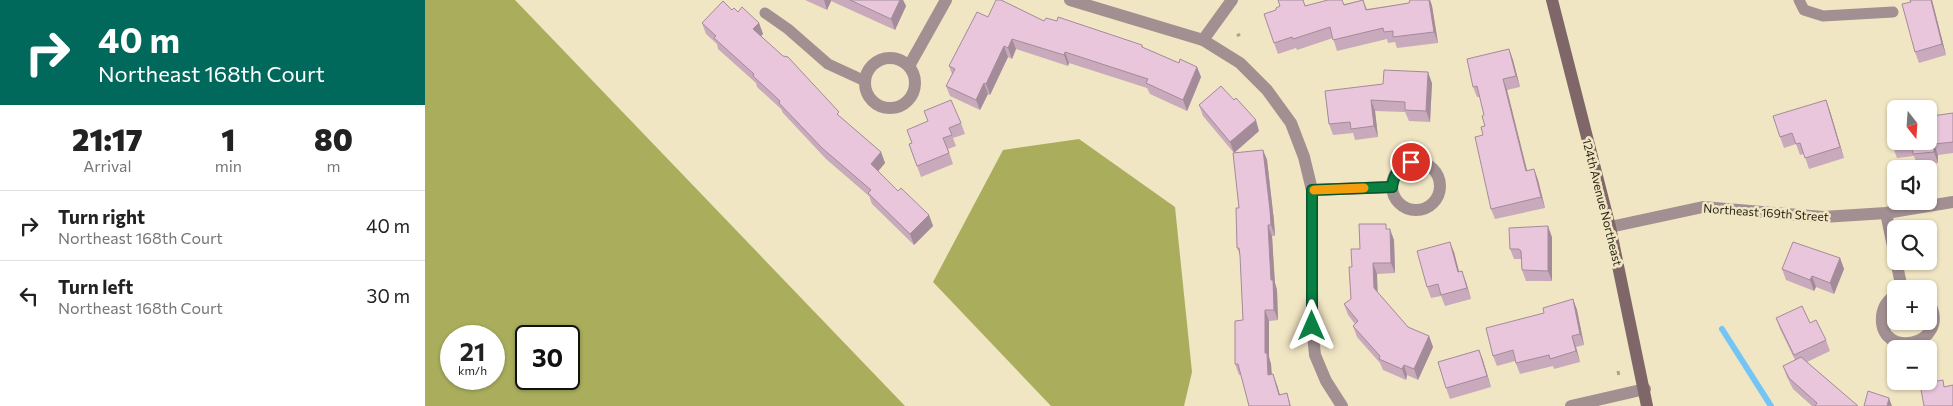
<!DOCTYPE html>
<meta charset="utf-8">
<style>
:root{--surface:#fff;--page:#f6f6f6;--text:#222;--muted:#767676;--line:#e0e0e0}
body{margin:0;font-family:Commissioner,sans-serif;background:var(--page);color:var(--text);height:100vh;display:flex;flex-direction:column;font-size:19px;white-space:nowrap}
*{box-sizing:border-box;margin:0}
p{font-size:16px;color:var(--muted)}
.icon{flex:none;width:28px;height:28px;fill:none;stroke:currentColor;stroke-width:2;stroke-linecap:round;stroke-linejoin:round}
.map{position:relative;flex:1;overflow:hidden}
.side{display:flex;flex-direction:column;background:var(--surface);width:425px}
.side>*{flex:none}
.banner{background:#00695c;color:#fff;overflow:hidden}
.needle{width:32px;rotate:163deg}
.fabs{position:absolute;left:1462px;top:100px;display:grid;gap:10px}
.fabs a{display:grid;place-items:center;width:50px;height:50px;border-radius:8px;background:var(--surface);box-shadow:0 1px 4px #0004;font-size:25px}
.speed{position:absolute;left:15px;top:325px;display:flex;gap:10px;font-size:25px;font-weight:700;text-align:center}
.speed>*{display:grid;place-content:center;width:65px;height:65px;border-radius:50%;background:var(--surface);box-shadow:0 1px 4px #0004;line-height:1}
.speed small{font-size:12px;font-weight:400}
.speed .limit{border:2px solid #111;border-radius:8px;background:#fff;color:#111}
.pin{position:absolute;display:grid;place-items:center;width:42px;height:42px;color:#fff;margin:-21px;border:2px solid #fff;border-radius:50%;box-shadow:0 1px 5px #0007}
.me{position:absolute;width:55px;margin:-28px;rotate:0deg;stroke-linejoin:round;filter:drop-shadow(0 0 4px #0008)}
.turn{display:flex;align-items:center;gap:18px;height:105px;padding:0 15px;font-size:22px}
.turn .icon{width:65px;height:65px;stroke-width:2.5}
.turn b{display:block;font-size:35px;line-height:42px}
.eta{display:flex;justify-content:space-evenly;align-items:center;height:85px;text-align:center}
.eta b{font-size:30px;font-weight:800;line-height:35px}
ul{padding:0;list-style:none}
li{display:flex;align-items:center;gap:15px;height:70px;padding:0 15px;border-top:1px solid var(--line)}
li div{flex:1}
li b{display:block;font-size:19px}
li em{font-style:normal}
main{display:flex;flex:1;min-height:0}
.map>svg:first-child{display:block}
.forest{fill:#aaae5c;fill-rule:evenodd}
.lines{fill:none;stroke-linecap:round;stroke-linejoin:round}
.stream{stroke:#74c5f6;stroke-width:6}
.path{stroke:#aca388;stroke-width:3;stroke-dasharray:4 4;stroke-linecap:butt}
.lane{stroke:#a18f91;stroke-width:11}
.street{stroke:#a18f91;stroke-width:12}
.secondary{stroke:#7f6669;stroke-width:12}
.wall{fill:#c8aabc}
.shaded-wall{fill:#a38b99}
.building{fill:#e9c6db;stroke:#a38b99}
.route-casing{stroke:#07532c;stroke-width:12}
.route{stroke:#0b8043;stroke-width:9}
.slow{stroke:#f59e0b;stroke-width:9}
.labels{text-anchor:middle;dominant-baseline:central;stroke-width:5;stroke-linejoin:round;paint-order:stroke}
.street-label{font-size:12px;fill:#231f12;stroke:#f1e6c3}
</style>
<main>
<section class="side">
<div class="banner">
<div class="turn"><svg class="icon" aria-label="right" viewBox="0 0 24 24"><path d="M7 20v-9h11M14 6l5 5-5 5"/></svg><div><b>40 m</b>Northeast 168th Court</div></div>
</div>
<div class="eta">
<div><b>21:17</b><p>Arrival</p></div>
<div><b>1</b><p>min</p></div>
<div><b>80</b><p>m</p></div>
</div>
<ul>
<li><svg class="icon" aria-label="right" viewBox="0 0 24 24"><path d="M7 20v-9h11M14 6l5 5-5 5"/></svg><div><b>Turn right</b><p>Northeast 168th Court</p></div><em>40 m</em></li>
<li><svg class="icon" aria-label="left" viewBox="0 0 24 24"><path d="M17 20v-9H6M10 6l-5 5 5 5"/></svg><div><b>Turn left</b><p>Northeast 168th Court</p></div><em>30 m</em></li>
</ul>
</section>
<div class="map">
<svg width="1528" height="406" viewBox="0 0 1528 406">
<rect width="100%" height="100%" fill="#f1e6c3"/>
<g class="forest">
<path d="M0,0H90L480,406H0ZM26,336H69V379H26ZM101,336H144V379H101Z"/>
<path d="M654,139L750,207L767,372L759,406H626L508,282L578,150Z"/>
</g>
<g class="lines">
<path class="stream" d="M1297,329L1346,406"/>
<g class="path">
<path d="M812,36L815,34"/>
<path d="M1193,371L1194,376"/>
</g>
<g class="lane">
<path d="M1374,0L1379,10L1398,16L1468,12"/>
<path d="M340,13L363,29L403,64L440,81"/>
</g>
<g class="street">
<path d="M645,0L778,40L815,63L842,90L866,123L879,157L887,190V326L890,355L901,381L917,406"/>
<path d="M778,40L807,0"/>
<circle cx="465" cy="83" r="25"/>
<path d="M484,66L521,0"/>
<circle cx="991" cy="186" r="24"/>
<path d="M887,190L967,187"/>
<path d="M1461,213L1477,289"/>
<path d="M1185,227L1278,207L1398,217L1461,213L1528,202"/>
<path d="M1471,295C1463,299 1458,307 1457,316C1453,361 1528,346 1504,302"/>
<path d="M1146,406L1220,389"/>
</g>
<path class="secondary" d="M1127,0L1185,227L1222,406"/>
</g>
<g class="wall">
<path d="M380,0H478L481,6L470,30L406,1L402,10Z"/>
<path d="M938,0L942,9L984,3L985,0H1005L1007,6L1013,43L972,48L970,42L963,43L962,39L912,51L908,38L872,50L871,48L853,54L849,43L880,5L919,4Z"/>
<path d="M1485,0H1507L1521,55L1494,63L1490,52Z"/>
<path d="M307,10L313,12L334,23L338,34L336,36L416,118L456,152L460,163L453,171L473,191L504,215L508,226L489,245L447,204L444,196L401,159L358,113L356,109L332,87L331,83L293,49L292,44L281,34L277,23Z"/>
<path d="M563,17L619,21L717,45L718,48L754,63L772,67L776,77L762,111L725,94L722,88L644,63L643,66L591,49L587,59L583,57L565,95L563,94L555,110L525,96L521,86L527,74L524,66Z"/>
<path d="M1084,49L1088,60L1095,87L1082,90L1102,171L1109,169L1113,180L1120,208L1070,219L1066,209L1058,135L1060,126L1059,115L1055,97H1052L1048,87Z"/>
<path d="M1007,83L1005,122L984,121L980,112L950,111L953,137L930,140L928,133L908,135L904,124L900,91Z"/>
<path d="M1401,100L1419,158L1384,169L1379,154L1375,155L1371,144L1359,148L1355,137Z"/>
<path d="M774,105L834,131L809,153L778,116Z"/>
<path d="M1528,113V153L1513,155V163L1492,165L1489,156L1472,158L1468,147L1507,116Z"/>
<path d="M536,123L540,134L528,138L531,146L523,149L528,164L496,177L484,144L487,143L482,130Z"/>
<path d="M838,150L842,160L849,221L850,236H847L849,273L850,283L852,290L853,320L844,321V357L846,364L847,374L852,385L855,395L862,393L866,406H824L816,375H814L810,364L818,320L816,257L812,248L814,208Z"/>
<path d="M962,229L969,240L970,273L952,274V292L983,327L1004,336L1008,347L993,380L982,375L981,380L958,370L955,363L932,337L928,326L930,324L923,315L919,304L926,299L935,249Z"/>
<path d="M1127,237V281H1101L1097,270L1096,259H1089L1085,249Z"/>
<path d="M1029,252L1034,272L1041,282L1046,299L1020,306L1016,296L1006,298L1002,287Z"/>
<path d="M1415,258L1419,269L1409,294L1391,287L1389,291L1361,280L1357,269Z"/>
<path d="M1148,299L1152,310L1159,345L1151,347L1155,362L1129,369L1128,366L1095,374L1090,361L1072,366L1068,356L1119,313Z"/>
<path d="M1351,318L1385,323L1401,340L1405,351L1382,362L1433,406H1387L1368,389L1362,377L1358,366L1370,360L1355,329Z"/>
<path d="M1054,350L1066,387L1025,399L1021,388Z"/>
</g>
<g class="shaded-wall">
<path d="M399,0H406V1L402,10Z"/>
<path d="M475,0H478L481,6L470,30L466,19Z"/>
<path d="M1004,0H1005L1007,6L1013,43L1009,32Z"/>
<path d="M1506,0H1507L1521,55L1517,44Z"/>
<path d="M334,23L338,34L332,40L328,29Z"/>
<path d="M587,39L591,49L587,59L583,48Z"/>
<path d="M579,46L583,57L565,95L561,84Z"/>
<path d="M1084,49L1088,60L1095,87L1091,76Z"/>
<path d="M640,52L644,63L643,66L639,55Z"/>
<path d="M772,67L776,77L762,111L758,100Z"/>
<path d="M1003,72L1007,83L1005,122L1001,111Z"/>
<path d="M1078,79L1082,90L1105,182L1101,171Z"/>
<path d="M559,83L563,94L555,110L551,100Z"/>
<path d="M946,100L950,111L953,137L949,126Z"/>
<path d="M1401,100L1405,111L1419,158L1415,147Z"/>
<path d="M831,120L834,131L809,153L805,142Z"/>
<path d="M1509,144L1513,155V163L1509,152Z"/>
<path d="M838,150L842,160L849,221L850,236L846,225Z"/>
<path d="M456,152L460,163L450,175L446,164Z"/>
<path d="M1109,169L1113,180L1120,208L1116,197Z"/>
<path d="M504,215L508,226L489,245L485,234Z"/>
<path d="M843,225L847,236L850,283L852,290L853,320L849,310L846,280Z"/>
<path d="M1123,226L1127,237V281L1123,271Z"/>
<path d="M965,229L969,240L970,273L966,263Z"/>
<path d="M1025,242L1029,252L1037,283L1033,272Z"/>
<path d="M1415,258L1419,269L1409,294L1405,283Z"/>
<path d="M948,263L952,274L953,299L949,288Z"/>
<path d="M1037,271L1041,282L1046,299L1042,288Z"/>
<path d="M1387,276L1391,287L1389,291L1385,280Z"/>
<path d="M1148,299L1152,310L1159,345L1155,334Z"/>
<path d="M840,310L844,321V357L846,364L847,386L843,375L840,353Z"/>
<path d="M1004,336L1008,347L993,380L989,369Z"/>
<path d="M1147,336L1151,347L1155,362L1151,351Z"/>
<path d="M1054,350L1058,360L1066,387L1062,376Z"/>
<path d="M979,365L982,375L981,380L977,369Z"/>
<path d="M848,374L852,385L858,406L854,395Z"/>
<path d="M1464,398L1467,406H1462Z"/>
</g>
<g class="building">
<path d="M425,0H475L466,19Z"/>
<path d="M571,0H576L619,21L621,18L632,21L633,17L717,45V47L754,63L755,59L772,67L758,100L721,83L723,79L640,52L639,55L587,39L583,48L579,46L561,84L559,83L551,100L521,86L530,69L524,66L552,12L563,17Z"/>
<path d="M853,0H878L880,6L903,0H917L919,5L938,0L941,10L984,3L985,0H1004L1009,32L968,37V31L959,32L958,28L908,40L905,27L868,39L867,37L849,43L839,14L851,10V8L855,6Z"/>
<path d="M1485,0H1506L1517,44L1490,52L1477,4L1486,2Z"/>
<path d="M298,1L307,10L309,8L313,12L317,7L334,23L328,29L358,56L363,57L414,112L412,114L456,152L446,164L473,191L476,188L504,215L485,234L443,193L446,190L397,148L354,103L355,101L328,76L329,74L289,38L291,36L277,23Z"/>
<path d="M1084,49L1091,76L1078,79L1101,171L1109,169L1116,197L1066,209L1050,137L1058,135L1056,127L1060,126L1057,116L1059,115L1052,86L1048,87L1042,59Z"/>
<path d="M959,70L1003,72L1001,111L980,110V102L946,100L949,126L926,129L925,122L904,124L900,91L958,84Z"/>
<path d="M796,86L809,100L811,98L831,120L805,142L774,105Z"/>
<path d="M526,100L536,123L524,128L527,135L518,138L524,153L492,166L484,144L487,143L482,130L503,121L499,111Z"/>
<path d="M1401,100L1415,147L1380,158L1375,143L1371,144L1367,133L1355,137L1348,116Z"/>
<path d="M1528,113V142L1509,144V152L1488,154L1487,145L1468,147L1466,117L1471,116V141H1504V114H1507V116Z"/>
<path d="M838,150L845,210L846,225H843L845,262L846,280H848L849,310H840V353H842L843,375L848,374L854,395L862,393L865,406H824L813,364H810V321L818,320L815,256L814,248H812L811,208H814L808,153Z"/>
<path d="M934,224H961V229H965L966,263H948L949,288L983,327L1004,336L989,369L979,365L977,369L954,359L955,356L928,326L933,321L919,304L926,299L924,267H927L926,249H935Z"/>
<path d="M1123,226V271L1097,270L1096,251L1094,249H1085L1084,228Z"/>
<path d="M1025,242L1033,272L1037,271L1042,288L1016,295L1013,284L1002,287L992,251Z"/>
<path d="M1368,242L1415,258L1405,283L1387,276L1385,280L1357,269Z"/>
<path d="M1148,299L1155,334L1147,336L1151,351L1125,359L1124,355L1091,363L1088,350L1068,356L1061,328L1119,313L1118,308Z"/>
<path d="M1377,306L1385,323L1391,320L1401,340L1369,355L1351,318Z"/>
<path d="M1054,350L1062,376L1021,388L1013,362Z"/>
<path d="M1376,357L1433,406H1390L1392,403L1364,378L1358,366Z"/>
<path d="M1518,380L1519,387L1528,385V406H1499L1495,384Z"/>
<path d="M1443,391L1464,398L1462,406H1439Z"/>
</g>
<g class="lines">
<defs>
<path id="route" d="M887,326V190L967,187C969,174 974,167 986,162"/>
</defs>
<use href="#route" class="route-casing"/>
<use href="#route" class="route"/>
<path class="slow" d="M889,190L939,188"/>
</g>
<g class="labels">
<g class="street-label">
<text transform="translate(1178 202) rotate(76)">124th Avenue Northeast</text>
<text transform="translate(1341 212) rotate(4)">Northeast 169th Street</text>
</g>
</g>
</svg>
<div class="fabs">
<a><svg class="needle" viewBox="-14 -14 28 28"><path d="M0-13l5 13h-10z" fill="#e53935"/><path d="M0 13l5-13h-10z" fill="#767676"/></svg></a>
<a><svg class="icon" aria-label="sound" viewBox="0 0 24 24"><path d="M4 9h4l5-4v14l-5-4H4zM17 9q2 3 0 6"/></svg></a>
<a><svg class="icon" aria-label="search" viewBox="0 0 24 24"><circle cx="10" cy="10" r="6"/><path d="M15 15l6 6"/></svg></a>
<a>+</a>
<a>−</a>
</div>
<div class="speed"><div>21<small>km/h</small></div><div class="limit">30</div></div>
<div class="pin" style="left:986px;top:162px;background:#d93025"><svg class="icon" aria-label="arrive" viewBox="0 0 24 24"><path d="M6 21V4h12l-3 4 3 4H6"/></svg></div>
<svg class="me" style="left:887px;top:326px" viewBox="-20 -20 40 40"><path d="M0-17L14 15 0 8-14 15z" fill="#0b8043" stroke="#fff" stroke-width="4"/></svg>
</div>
</main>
